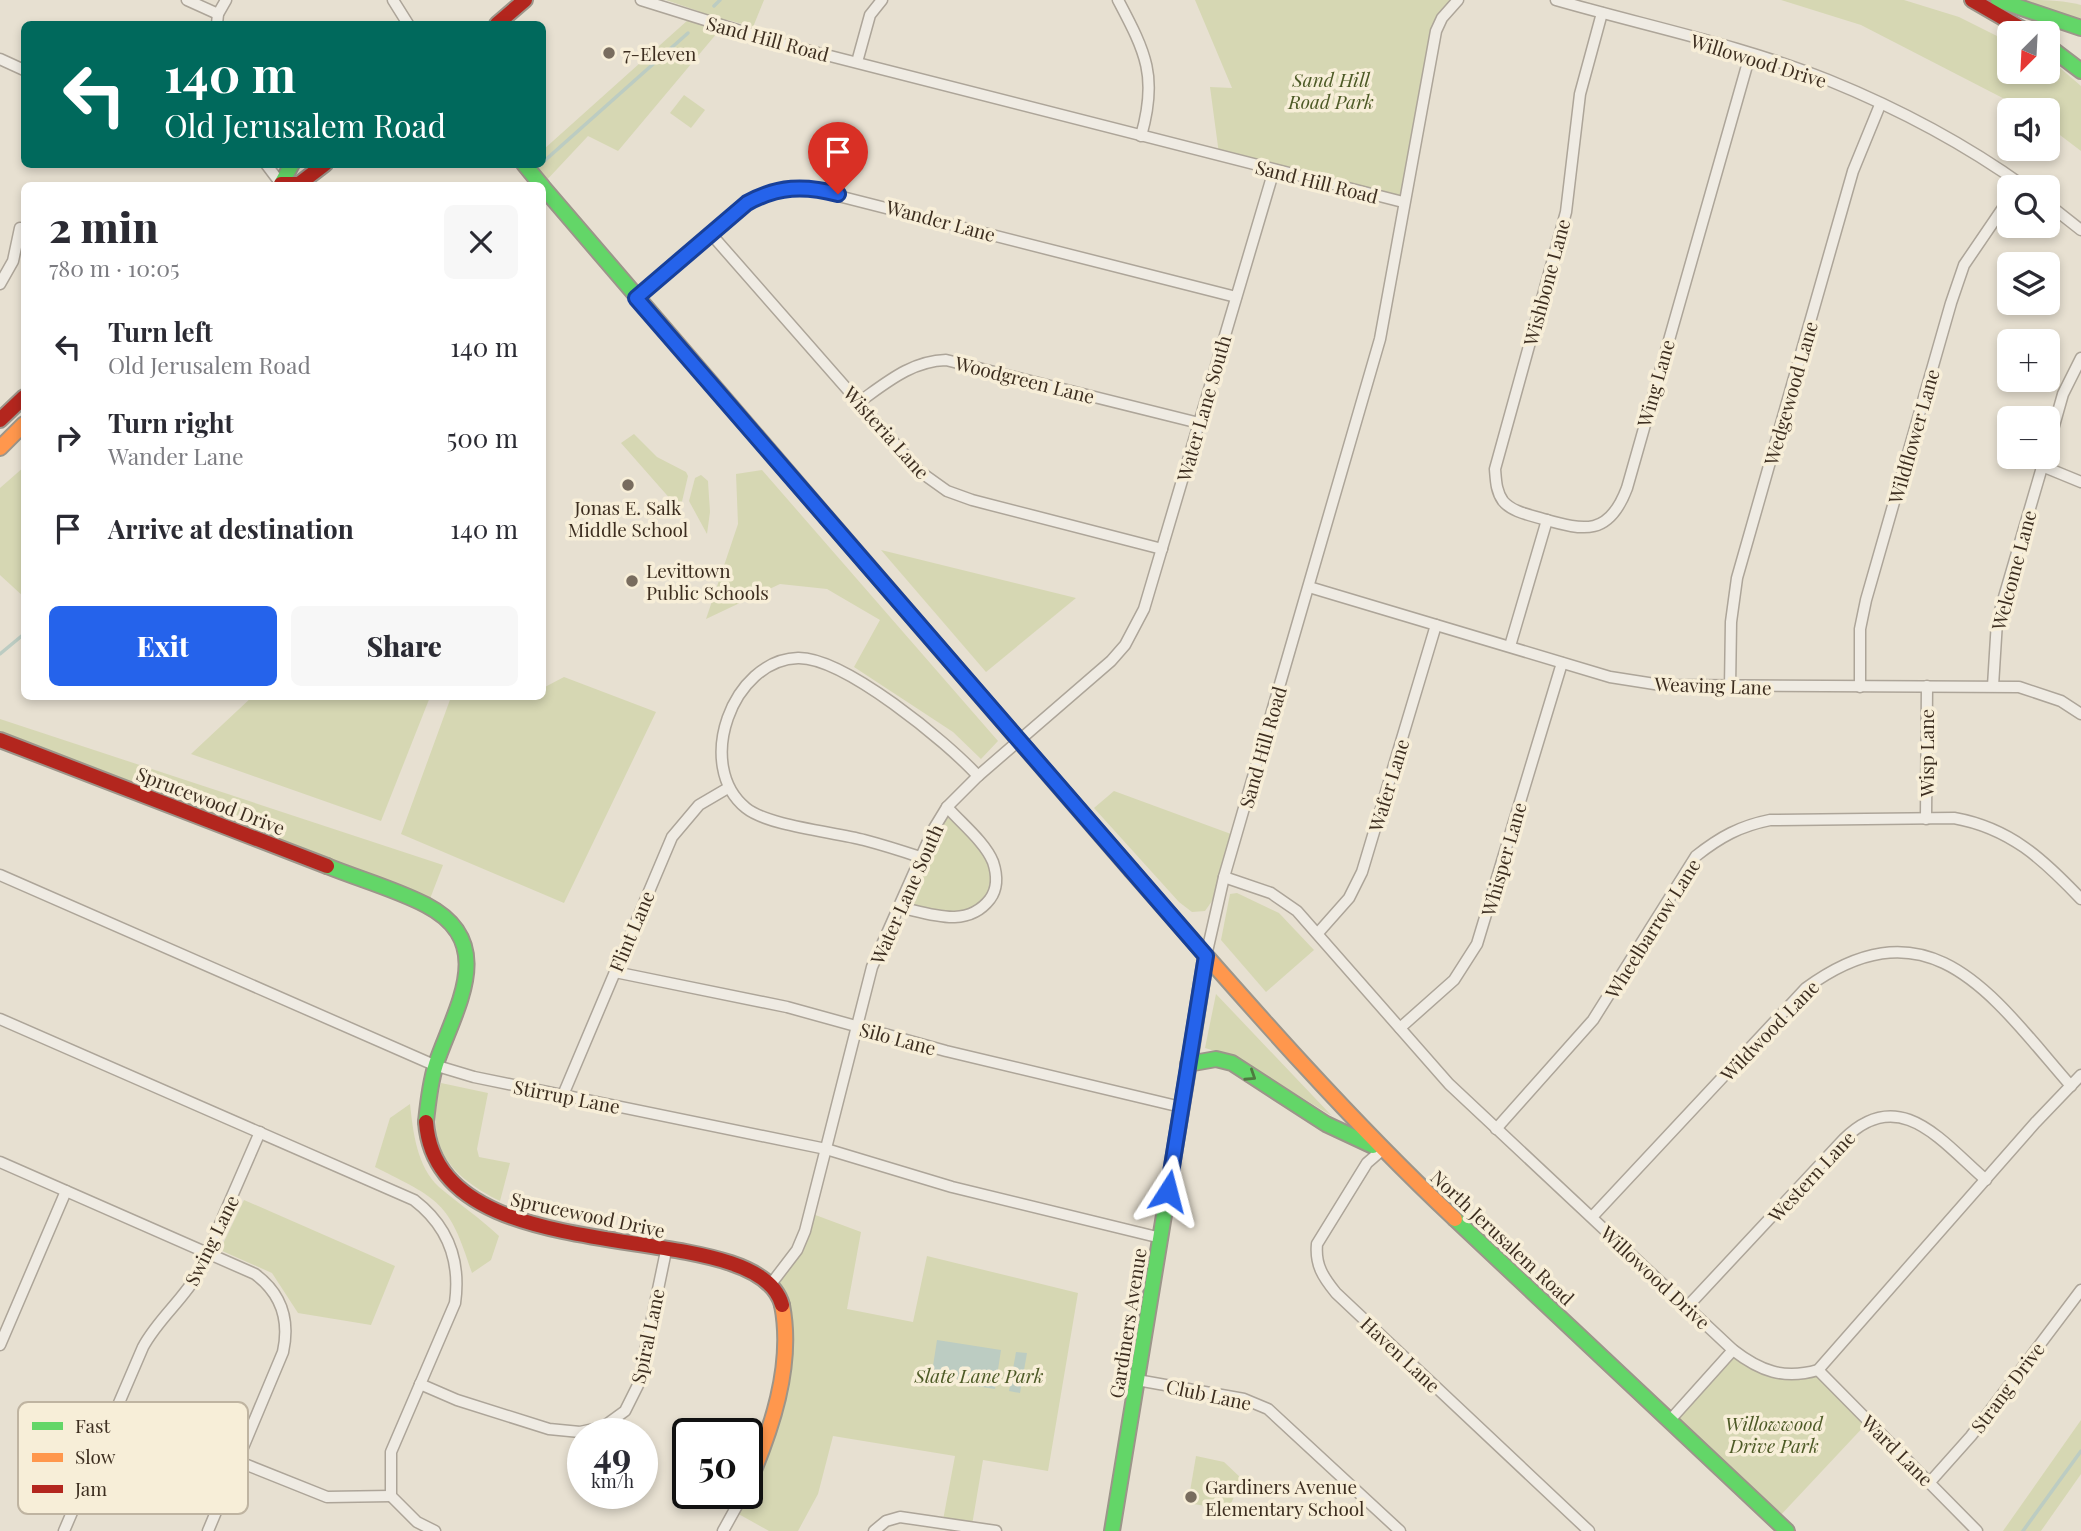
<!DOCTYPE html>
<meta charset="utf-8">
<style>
:root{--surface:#fff;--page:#f7f7f7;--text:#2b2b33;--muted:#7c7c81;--accent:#2563eb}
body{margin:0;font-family:"Playfair Display",serif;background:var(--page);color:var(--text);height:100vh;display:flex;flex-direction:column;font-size:26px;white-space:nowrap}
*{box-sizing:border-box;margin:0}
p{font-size:23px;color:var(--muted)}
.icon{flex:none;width:38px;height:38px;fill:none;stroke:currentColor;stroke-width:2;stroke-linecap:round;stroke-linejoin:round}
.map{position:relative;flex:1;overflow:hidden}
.drawer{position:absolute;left:21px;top:182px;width:525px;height:518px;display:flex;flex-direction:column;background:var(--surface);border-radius:10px;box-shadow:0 4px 10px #0003}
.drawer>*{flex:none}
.guide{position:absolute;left:21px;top:21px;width:525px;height:147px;border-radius:10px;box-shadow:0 4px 10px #0003;background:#00695c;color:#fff;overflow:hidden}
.needle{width:46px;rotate:204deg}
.buttons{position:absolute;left:1997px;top:21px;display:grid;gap:14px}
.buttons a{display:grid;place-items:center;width:63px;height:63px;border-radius:10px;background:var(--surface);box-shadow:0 4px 10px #0003;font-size:35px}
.speed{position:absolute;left:567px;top:1418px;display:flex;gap:14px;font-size:35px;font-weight:700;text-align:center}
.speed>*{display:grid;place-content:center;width:91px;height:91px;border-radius:50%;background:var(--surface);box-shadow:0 4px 10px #0003;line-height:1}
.speed small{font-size:18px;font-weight:400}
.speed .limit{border:4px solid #111;border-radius:10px;background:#fff;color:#111}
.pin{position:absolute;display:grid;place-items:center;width:60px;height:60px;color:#fff;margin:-72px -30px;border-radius:50% 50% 50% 0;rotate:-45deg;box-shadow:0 0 7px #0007}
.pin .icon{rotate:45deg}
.me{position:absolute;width:77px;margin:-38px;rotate:9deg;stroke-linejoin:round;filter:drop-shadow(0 0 5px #0008)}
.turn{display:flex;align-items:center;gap:24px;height:147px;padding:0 28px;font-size:32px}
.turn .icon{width:91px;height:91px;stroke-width:2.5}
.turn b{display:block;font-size:49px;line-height:60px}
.round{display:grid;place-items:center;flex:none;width:74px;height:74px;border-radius:10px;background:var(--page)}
.summary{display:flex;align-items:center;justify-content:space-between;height:119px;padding:0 28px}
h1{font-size:42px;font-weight:800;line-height:52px}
.button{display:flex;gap:14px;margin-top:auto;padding:14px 28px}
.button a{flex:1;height:80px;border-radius:10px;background:var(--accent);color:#fff;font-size:28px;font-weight:800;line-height:80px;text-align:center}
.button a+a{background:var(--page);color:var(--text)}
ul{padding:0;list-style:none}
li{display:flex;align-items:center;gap:21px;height:91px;padding:0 28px}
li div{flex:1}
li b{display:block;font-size:26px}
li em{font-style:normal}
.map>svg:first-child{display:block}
.green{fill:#d6d7b3}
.water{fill:#bcccc2}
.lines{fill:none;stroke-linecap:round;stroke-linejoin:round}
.stream{stroke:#bcccc2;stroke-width:3.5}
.street-casing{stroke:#ada599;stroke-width:13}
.fast-casing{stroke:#9c958a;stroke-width:18}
.slow-casing{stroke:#9c958a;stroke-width:18}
.jam-casing{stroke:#9c958a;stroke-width:18}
.street{stroke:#efebe3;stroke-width:10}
.fast{stroke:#63d668;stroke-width:14}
.slow{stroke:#ff974d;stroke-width:14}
.jam{stroke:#b3261e;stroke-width:14}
.oneway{stroke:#4e7a40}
.route-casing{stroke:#184099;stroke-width:18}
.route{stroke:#2563eb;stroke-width:12}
.poi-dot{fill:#786c5e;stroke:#f7eed8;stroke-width:2.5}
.labels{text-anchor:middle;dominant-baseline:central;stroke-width:7;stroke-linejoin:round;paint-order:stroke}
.street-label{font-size:19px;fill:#3d2e20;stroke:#f7eed8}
.poi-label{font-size:19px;fill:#3d2e20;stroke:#f7eed8;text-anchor:start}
.park-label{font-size:19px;font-style:italic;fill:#4d5a26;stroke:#f7eed8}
.key{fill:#f7eed8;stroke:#bfb4a1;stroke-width:2}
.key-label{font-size:19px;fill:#3d2e20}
</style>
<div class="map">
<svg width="2081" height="1531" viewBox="0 0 2081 1531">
<rect width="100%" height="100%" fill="#e7e0d1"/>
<g class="green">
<path d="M666,0H764L753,27L728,20L618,151L588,136L543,184L527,165L542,164L543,150L698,11Z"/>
<path d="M1195,0H1455L1440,17L1401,201L1219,154L1210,87L1232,88Z"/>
<path d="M1781,0H1904L1959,17L2009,42V72H2048V60L2052,61L2081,86V151L2048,126V110H2026L1861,25Z"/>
<path d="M2024,0C2044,0 2062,0 2081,5V20Z"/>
<path d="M684,95L705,110L691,128L670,113Z"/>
<path d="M634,434L657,457L686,472L688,476L680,510L621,443Z"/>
<path d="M24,467V597L0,575V488Z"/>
<path d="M762,470L998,741L981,759L953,732L854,667L880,620L827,589L780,584L706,619L738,524L736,474Z"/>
<path d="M701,475L708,481L710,512L707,534L689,501L695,478Z"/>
<path d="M881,550L1076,598L986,672Z"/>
<path d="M564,677L656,712L564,903L401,834L451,697L542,696L543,688Z"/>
<path d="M253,696L430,697L381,821L191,754Z"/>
<path d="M0,719L443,865L428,904L0,739Z"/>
<path d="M1114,791L1231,834L1212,901L1205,911L1192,912L1179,902L1094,808Z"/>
<path d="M947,809L986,852L995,887L975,910L961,916L900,905Z"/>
<path d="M1237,893L1279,913L1314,950L1266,992L1221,940L1230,894Z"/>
<path d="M1216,994L1332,1116L1237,1058L1205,1048Z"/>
<path d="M441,1083L488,1093L477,1149L479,1157L510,1163L500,1201C446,1174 425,1144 441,1083Z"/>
<path d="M410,1104C413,1132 417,1167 439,1187C459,1204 480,1218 499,1236L491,1260L472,1273C449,1201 440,1200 375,1167L390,1118Z"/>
<path d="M244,1200L395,1266L371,1325L298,1313L272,1273L220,1250Z"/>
<path d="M810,1213L861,1232L847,1309L913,1322L927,1256L1078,1293L1048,1471L983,1460L972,1525L943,1520L955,1456L833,1436L818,1494L798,1531H769L735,1512L745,1493L789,1337L772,1284L799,1249Z"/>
<path d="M1732,1351L1759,1370L1818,1371L1868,1422L1777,1519L1672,1418Z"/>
<path d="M2081,1420V1474L2041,1531H2003Z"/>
<path d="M1196,1456L1224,1462L1242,1479L1228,1510L1188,1503Z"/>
</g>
<g class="water">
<path d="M937,1340L1001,1350L995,1389L956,1383L957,1375H953L952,1382L931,1379Z"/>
<path d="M1016,1352L1027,1353L1020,1393L1009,1391Z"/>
</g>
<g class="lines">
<g class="stream">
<path d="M714,6L720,0"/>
<path d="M542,163L688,33"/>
<path d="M0,654L24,634"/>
<path d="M2023,1531L2081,1451"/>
</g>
<defs>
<g id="street">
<path d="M187,0L218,14"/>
<path d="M393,0L408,24"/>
<path d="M641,0L779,43L1403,202"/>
<path d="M1118,0C1146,53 1158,77 1141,136"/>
<path d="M1556,0C1646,26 1741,45 1828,80C1897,108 1965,144 2025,187"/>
<path d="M1602,13L1580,94L1566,212L1495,469C1496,481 1496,491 1503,501C1512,512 1530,515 1543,519C1585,531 1609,536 1627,488L1750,55"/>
<path d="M217,24L218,14L226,0"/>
<path d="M0,59L24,70"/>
<path d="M857,62L870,15L882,0"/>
<path d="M266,164L281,184"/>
<path d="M2048,204L2081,230"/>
<path d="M711,234L919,471L947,491L972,500L1162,549"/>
<path d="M0,284L13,261L20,228"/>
<path d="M636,298L747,203L784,188L803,187L1236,297"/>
<path d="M859,402C886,383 911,361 946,360L1199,423"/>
<path d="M2048,447L2063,394L2081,358"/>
<path d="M2042,466L2081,482"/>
<path d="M1309,587L1610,677L1661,685L2019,687L2061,701L2081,714"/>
<path d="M1510,646L1547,520"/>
<path d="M1993,686L1997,621L2045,457"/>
<path d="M1860,687V629L1866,600L1951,303L1964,265L2009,199"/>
<path d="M1730,688L1731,622L1737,578L1853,171L1880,105"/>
<path d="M1926,819L1927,686"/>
<path d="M920,857C902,851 883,845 864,840C835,832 768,826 746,808C694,766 732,660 798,658C844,657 947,742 978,776"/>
<path d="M0,875L434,1065L474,1077L826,1149L952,1187L1161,1238"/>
<path d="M1224,877L1271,893L1297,911L1449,1084L1733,1350C1760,1371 1784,1380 1818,1370L2035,1123L2081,1075"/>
<path d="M899,907C931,914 967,929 990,899C998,888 997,874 993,862C985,842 961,823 947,807"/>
<path d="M1318,933L1349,898L1362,872L1436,625"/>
<path d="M1206,956L1224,877L1380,339L1436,31L1442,18L1458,0"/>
<path d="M615,972L787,1007L946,1051L1181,1107"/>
<path d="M0,1019L414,1200C448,1226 461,1260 455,1303L391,1452V1496L417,1522L435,1531"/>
<path d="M1400,1028L1454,980L1477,944L1562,663"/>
<path d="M563,1095L672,837L699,805L728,788"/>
<path d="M1496,1129L1593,1020L1696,856C1720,837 1740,826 1770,820L1954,818C2010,828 2043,859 2081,899"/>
<path d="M1382,1150L1367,1163L1317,1244C1315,1265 1323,1277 1336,1293L1589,1531"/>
<path d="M0,1162L255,1274C282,1294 290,1320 283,1352L208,1531"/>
<path d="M1592,1217L1806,988C1931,897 1994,998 2071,1086"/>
<path d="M771,1284L797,1250L805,1231L872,967L933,830L947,807L978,776L1111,661L1125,645L1144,609L1274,170"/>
<path d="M1688,1306L1844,1139C1900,1084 1942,1142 1986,1180"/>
<path d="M0,1345L66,1191"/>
<path d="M1818,1370L1977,1531"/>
<path d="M1137,1380L1244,1399L1268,1409L1400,1531"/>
<path d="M420,1384L457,1400L549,1429L580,1432L603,1427L625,1411L638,1385L666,1251"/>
<path d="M1671,1419L1733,1350"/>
<path d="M237,1461L327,1497L391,1496"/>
<path d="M1930,1482L1971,1436L2081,1290"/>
<path d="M64,1531L143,1347C158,1319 183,1300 199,1272L260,1132"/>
<path d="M723,1531L744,1493"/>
<path d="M874,1531L886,1521L900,1517L996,1531"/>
</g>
<g id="fast">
<path d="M1998,0L2081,28"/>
<path d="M2048,46L2081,71"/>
<path d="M524,164L542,186"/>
<path d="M280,186L292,164"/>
<path d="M542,186L826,517"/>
<path d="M327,866C359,879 395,889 426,905C499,943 455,1008 436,1064C430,1083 428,1102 426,1122"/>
<path d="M1188,1064L1216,1059L1232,1063L1326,1124L1373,1146"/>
<path d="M1455,1219L1787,1531"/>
<path d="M1112,1531L1191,1051"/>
</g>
<g id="slow">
<path d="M0,448L24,424"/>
<path d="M1131,870C1236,990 1339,1110 1455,1219"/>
<path d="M747,1487C771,1431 794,1366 782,1305"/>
</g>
<g id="jam">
<path d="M1972,0L2029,33"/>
<path d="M497,24L525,0"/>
<path d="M281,184H299L325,164"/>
<path d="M0,420L24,397"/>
<path d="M826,517L1131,870"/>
<path d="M0,740L327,866"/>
<path d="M1191,1051L1206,956"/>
<path d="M426,1122C438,1281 757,1211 782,1305"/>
</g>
</defs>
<use href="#street" class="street-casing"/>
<use href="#fast" class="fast-casing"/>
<use href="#slow" class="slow-casing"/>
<use href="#jam" class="jam-casing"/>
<use href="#street" class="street"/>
<use href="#fast" class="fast"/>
<use href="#slow" class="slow"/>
<use href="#jam" class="jam"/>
</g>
<defs><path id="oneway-chevron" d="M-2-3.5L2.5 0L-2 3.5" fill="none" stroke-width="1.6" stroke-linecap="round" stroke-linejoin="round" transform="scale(1.75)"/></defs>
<use class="oneway" href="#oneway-chevron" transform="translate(1251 1076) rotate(33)"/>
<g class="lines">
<defs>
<path id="route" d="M838,194C804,185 778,186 747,203L636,298L1206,956L1168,1191"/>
</defs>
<use href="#route" class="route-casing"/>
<use href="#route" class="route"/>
</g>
<g class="poi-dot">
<circle cx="609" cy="53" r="7"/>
<circle cx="628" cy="485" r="7"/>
<circle cx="632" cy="581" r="7"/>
<circle cx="1191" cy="1497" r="7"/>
</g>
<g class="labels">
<g class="street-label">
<text transform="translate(768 38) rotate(15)">Sand Hill Road</text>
<text transform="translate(1759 60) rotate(17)">Willowood Drive</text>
<text transform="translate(1317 181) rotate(14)">Sand Hill Road</text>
<text transform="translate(941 220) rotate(15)">Wander Lane</text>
<text transform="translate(1546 282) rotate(-75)">Wishbone Lane</text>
<text transform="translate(1025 379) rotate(14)">Woodgreen Lane</text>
<text transform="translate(1655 383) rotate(-74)">Wing Lane</text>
<text transform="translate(1790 393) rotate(-74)">Wedgewood Lane</text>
<text transform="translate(1203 408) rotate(-74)">Water Lane South</text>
<text transform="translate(887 432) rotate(48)">Wisteria Lane</text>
<text transform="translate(1913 436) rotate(-74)">Wildflower Lane</text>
<text transform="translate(2013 570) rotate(-75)">Welcome Lane</text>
<text transform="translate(1713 685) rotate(2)">Weaving Lane</text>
<text transform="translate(1262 747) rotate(-74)">Sand Hill Road</text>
<text transform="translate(1926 753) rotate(-90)">Wisp Lane</text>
<text transform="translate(1388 785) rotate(-73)">Wafer Lane</text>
<text transform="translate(211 800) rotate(21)">Sprucewood Drive</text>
<text transform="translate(1503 859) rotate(-74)">Whisper Lane</text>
<text transform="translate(906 894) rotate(-66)">Water Lane South</text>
<text transform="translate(1652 928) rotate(-58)">Wheelbarrow Lane</text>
<text transform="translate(631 931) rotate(-67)">Flint Lane</text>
<text transform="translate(1769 1030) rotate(-46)">Wildwood Lane</text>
<text transform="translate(898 1038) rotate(15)">Silo Lane</text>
<text transform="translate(567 1096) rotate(11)">Stirrup Lane</text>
<text transform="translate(1811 1176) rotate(-47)">Western Lane</text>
<text transform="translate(588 1214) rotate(12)">Sprucewood Drive</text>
<text transform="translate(1503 1237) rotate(43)">North Jerusalem Road</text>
<text transform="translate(211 1240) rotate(-64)">Swing Lane</text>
<text transform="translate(1656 1277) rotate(43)">Willowood Drive</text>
<text transform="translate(1127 1323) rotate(-81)">Gardiners Avenue</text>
<text transform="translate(647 1336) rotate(-78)">Spiral Lane</text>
<text transform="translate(1401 1354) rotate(43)">Haven Lane</text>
<text transform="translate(2007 1387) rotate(-53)">Strang Drive</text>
<text transform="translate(1209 1394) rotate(12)">Club Lane</text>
<text transform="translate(1898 1450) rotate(45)">Ward Lane</text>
</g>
<g class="poi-label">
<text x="623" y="53">7-Eleven</text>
<text x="628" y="507" text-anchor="middle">Jonas E. Salk<tspan x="628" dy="22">Middle School</tspan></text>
<text x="646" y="570">Levittown<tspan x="646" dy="22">Public Schools</tspan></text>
<text x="1205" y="1486">Gardiners Avenue<tspan x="1205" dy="22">Elementary School</tspan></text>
</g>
<g class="park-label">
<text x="1331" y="79">Sand Hill<tspan x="1331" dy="22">Road Park</tspan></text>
<text x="979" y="1375">Slate Lane Park</text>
<text x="1774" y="1423">Willowwood<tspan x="1774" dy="22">Drive Park</tspan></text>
</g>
</g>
<rect x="18" y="1402" width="230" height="112" rx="10" class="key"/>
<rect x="32" y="1422" width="31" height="8" fill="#63d668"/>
<rect x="32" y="1453" width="31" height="9" fill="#ff974d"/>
<rect x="32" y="1485" width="31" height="8" fill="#b3261e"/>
<g class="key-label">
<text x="75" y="1433">Fast</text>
<text x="75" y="1464">Slow</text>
<text x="75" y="1496">Jam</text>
</g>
</svg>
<div class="buttons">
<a><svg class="needle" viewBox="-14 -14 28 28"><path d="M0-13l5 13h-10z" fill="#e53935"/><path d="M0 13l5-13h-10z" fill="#7c7c81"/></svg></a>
<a><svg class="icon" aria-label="sound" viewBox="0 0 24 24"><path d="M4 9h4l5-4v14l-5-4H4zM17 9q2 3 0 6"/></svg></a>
<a><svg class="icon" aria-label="search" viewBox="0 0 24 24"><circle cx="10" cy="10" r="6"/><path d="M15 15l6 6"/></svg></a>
<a><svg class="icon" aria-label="layers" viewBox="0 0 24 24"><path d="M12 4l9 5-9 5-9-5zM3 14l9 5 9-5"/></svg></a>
<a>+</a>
<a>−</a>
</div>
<div class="speed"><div>49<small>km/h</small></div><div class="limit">50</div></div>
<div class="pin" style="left:838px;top:194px;background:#d93025"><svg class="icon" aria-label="arrive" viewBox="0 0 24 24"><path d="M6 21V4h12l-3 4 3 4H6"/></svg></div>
<svg class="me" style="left:1168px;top:1191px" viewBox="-20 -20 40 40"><path d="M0-17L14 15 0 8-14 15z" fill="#2563eb" stroke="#fff" stroke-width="4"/></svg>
<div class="guide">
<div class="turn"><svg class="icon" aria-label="left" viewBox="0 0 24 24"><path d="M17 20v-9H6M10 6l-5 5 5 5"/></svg><div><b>140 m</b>Old Jerusalem Road</div></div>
</div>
<section class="drawer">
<div class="summary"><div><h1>2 min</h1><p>780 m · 10:05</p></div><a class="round"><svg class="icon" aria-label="close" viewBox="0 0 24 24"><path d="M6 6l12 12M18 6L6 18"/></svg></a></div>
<ul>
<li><svg class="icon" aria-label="left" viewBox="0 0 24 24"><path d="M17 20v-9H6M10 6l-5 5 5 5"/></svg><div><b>Turn left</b><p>Old Jerusalem Road</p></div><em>140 m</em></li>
<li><svg class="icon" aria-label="right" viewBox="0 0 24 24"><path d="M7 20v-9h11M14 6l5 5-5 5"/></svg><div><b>Turn right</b><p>Wander Lane</p></div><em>500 m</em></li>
<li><svg class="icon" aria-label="arrive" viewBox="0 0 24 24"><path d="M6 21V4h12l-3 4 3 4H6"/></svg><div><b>Arrive at destination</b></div><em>140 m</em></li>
</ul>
<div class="button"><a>Exit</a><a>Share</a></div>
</section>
</div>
